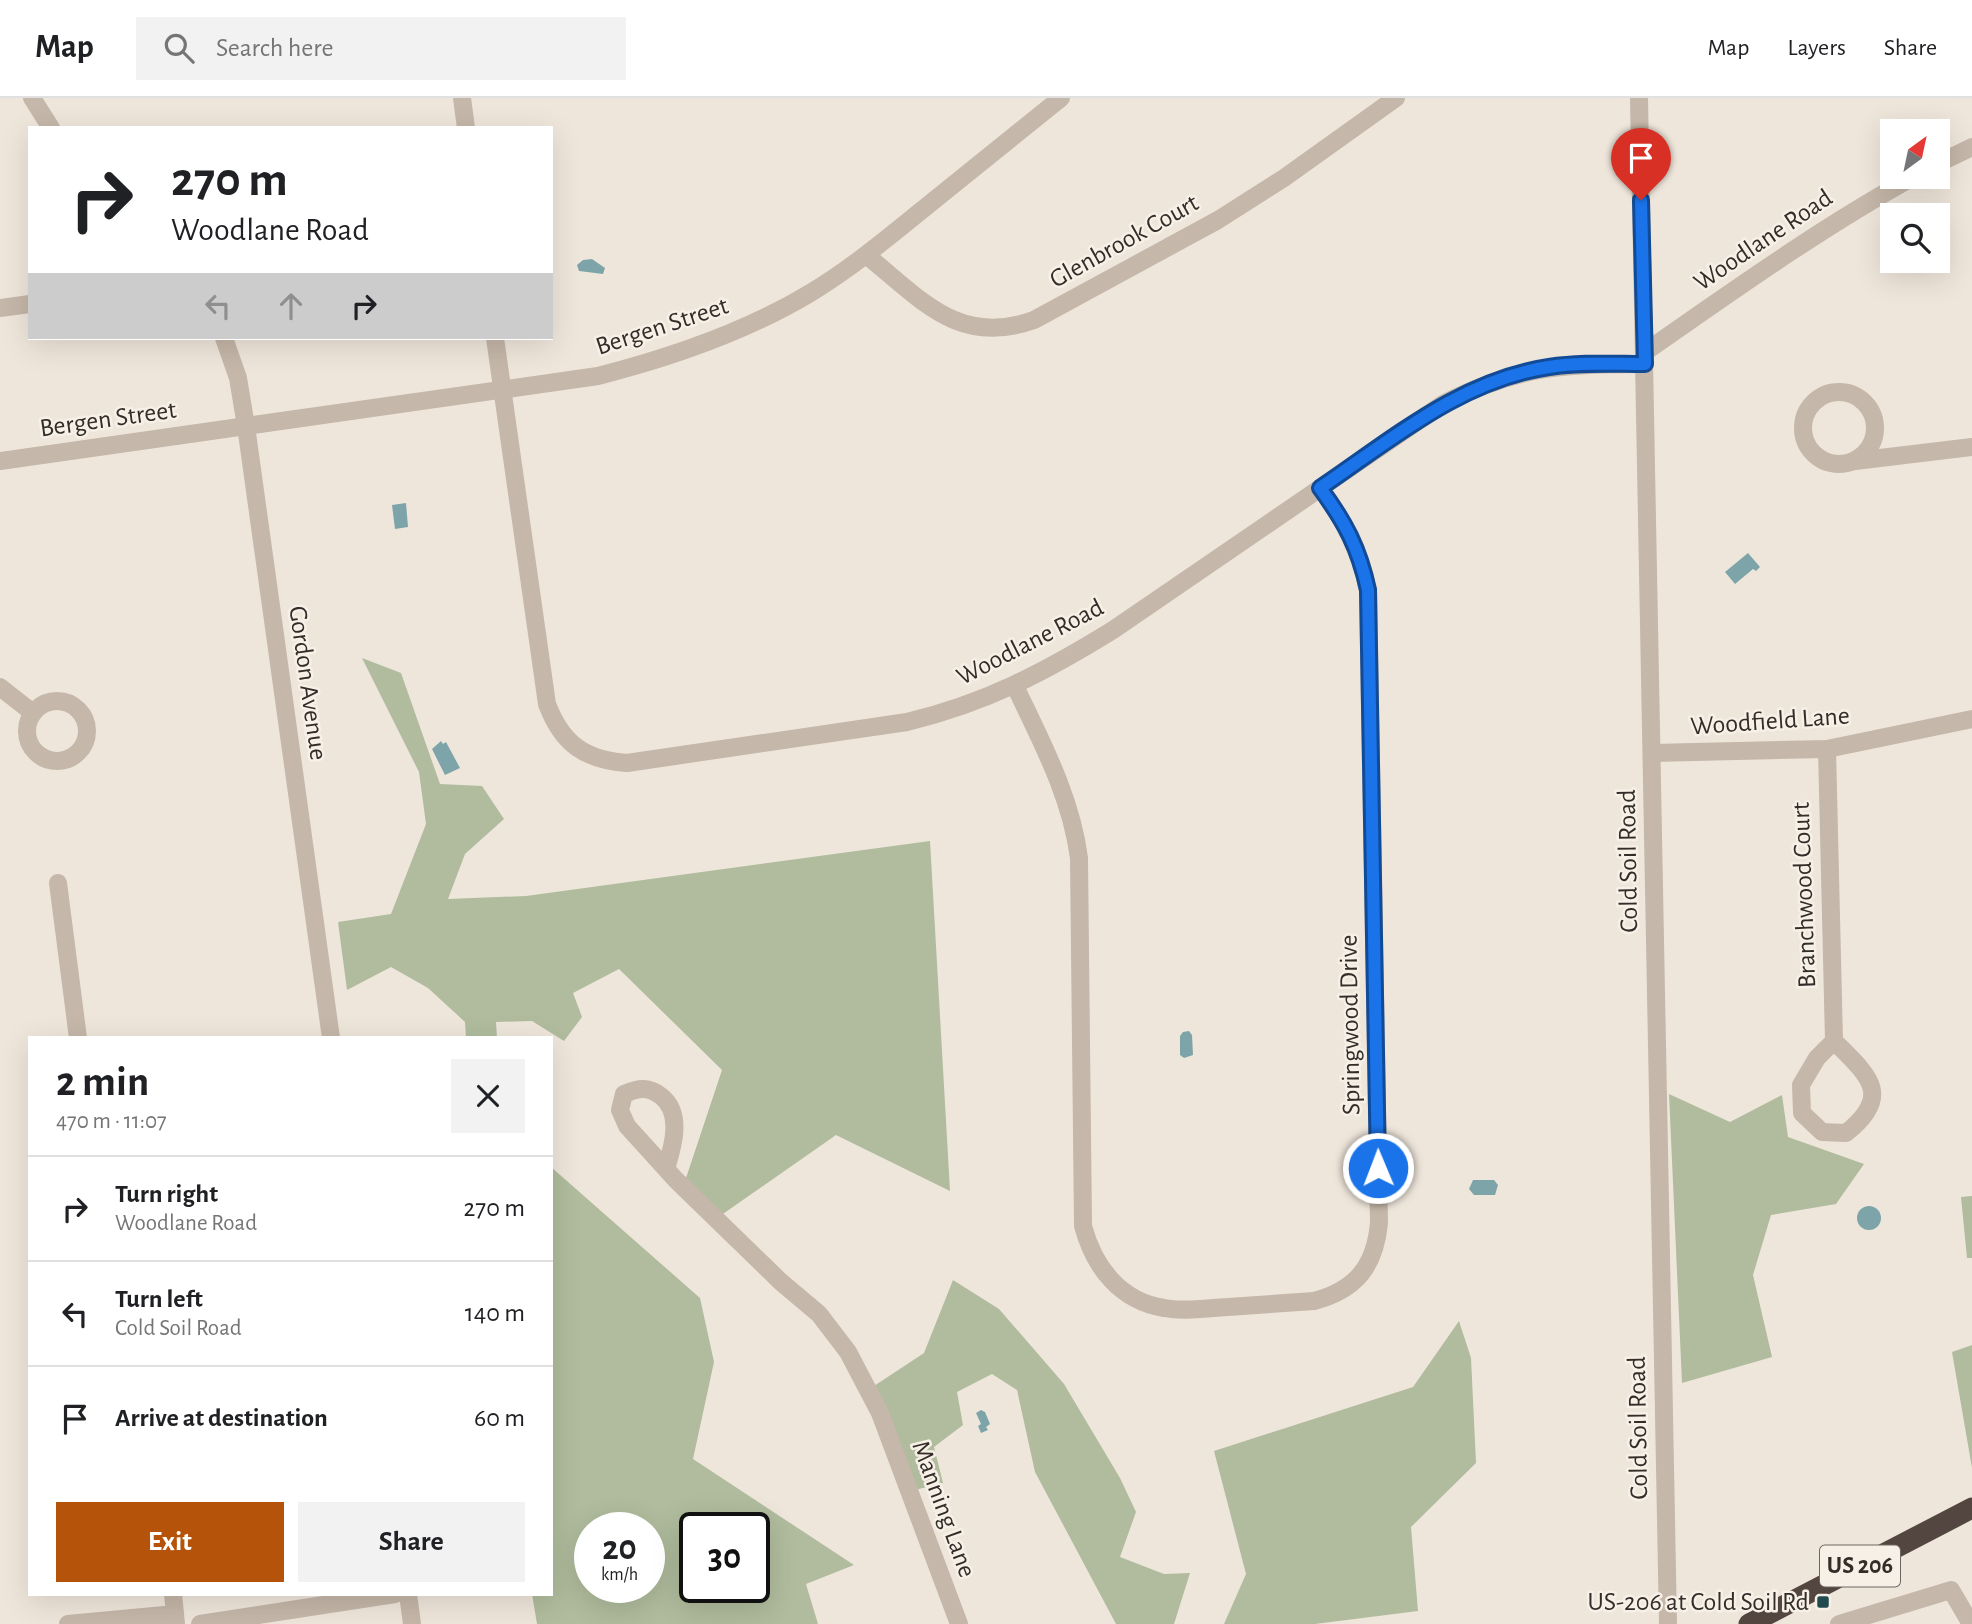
<!DOCTYPE html>
<meta charset="utf-8">
<style>
:root{--surface:#fff;--page:#f2f2f2;--text:#202124;--muted:#757577;--line:#e0e0e0;--accent:#b45309}
body{margin:0;font-family:"Alegreya Sans",sans-serif;background:var(--page);color:var(--text);height:100vh;display:flex;flex-direction:column;font-size:26px;white-space:nowrap}
*{box-sizing:border-box;margin:0}
p{font-size:23px;color:var(--muted)}
.icon{flex:none;width:38px;height:38px;fill:none;stroke:currentColor;stroke-width:2;stroke-linecap:round;stroke-linejoin:round}
.map{position:relative;flex:1;overflow:hidden}
.panel{position:absolute;left:28px;top:938px;width:525px;height:560px;display:flex;flex-direction:column;background:var(--surface);border-radius:0px;box-shadow:0 7px 28px #0002}
.panel>*{flex:none}
.top-card{position:absolute;left:28px;top:28px;width:525px;height:214px;border-radius:0px;box-shadow:0 7px 28px #0002;background:#fff;color:var(--text);overflow:hidden}
.needle{width:46px;rotate:33deg}
.fabs{position:absolute;left:1880px;top:21px;display:grid;gap:14px}
.fabs a{display:grid;place-items:center;width:70px;height:70px;border-radius:0px;background:var(--surface);box-shadow:0 7px 28px #0002;font-size:35px}
.speed{position:absolute;left:574px;top:1414px;display:flex;gap:14px;font-size:35px;font-weight:700;text-align:center}
.speed>*{display:grid;place-content:center;width:91px;height:91px;border-radius:50%;background:var(--surface);box-shadow:0 7px 28px #0002;line-height:1}
.speed small{font-size:18px;font-weight:400}
.speed .limit{border:4px solid #111;border-radius:10px;background:#fff;color:#111}
.pin{position:absolute;display:grid;place-items:center;width:60px;height:60px;color:#fff;margin:-72px -30px;border-radius:50% 50% 50% 0;rotate:-45deg;box-shadow:0 0 7px #0007}
.pin .icon{rotate:45deg}
.me{position:absolute;width:77px;margin:-38px;rotate:359deg;stroke-linejoin:round;filter:drop-shadow(0 0 5px #0008)}
.turn{display:flex;align-items:center;gap:24px;height:147px;padding:0 28px;font-size:32px}
.turn .icon{width:91px;height:91px;stroke-width:2.5}
.turn b{display:block;font-size:49px;line-height:60px}
.lanes{display:flex;align-items:center;height:66px;padding:0 28px;background:#0003;justify-content:center;gap:35px;direction:ltr}
.lanes .off{opacity:.35}
.round{display:grid;place-items:center;flex:none;width:74px;height:74px;border-radius:0px;background:var(--page)}
.headline{display:flex;align-items:center;justify-content:space-between;height:119px;padding:0 28px}
h1{font-size:42px;font-weight:700;line-height:52px}
.cta{display:flex;gap:14px;margin-top:auto;padding:14px 28px}
.cta a{flex:1;height:80px;border-radius:0px;background:var(--accent);color:#fff;font-size:28px;font-weight:700;line-height:80px;text-align:center}
.cta a+a{background:var(--page);color:var(--text)}
ul{padding:0;list-style:none}
li{display:flex;align-items:center;gap:21px;height:105px;padding:0 28px;border-top:2px solid var(--line)}
li div{flex:1}
li b{display:block;font-size:26px}
li em{font-style:normal}
header{display:flex;align-items:center;gap:42px;box-sizing:border-box;height:98px;padding:0 35px;background:var(--surface);border-bottom:2px solid var(--line)}
header strong{font-size:33px}
nav{display:flex;gap:38px;margin-inline-start:auto;font-size:24px}
.search{width:490px;height:63px;background:var(--page);display:flex;align-items:center;gap:18px;box-sizing:border-box;padding:0 24px;border-radius:0px;color:var(--muted);font-size:26px}
.map>svg:first-child{display:block}
.green{fill:#b0bc9d;fill-rule:evenodd}
.water{fill:#7da5a9}
.lines{fill:none;stroke-linecap:round;stroke-linejoin:round}
.minor{stroke:#c5b7a9;stroke-width:18}
.highway{stroke:#534640;stroke-width:21}
.route-casing{stroke:#114b97;stroke-width:18}
.route{stroke:#1a73e8;stroke-width:12}
.poi-dot{fill:#224b50;stroke:#f7f0e7;stroke-width:2.5}
.labels{text-anchor:middle;dominant-baseline:central;stroke-width:5;stroke-linejoin:round;paint-order:stroke}
.shield{fill:#f7f0e7;stroke:#6e6761;stroke-width:2}
.shield-label{font-size:24px;font-weight:bold;fill:#332c28}
.street-label{font-size:26px;fill:#332c28;stroke:#f7f0e7}
.poi-label{font-size:26px;fill:#332c28;stroke:#f7f0e7;text-anchor:end}
</style>
<header>
<strong>Map</strong>
<div class="search"><svg class="icon" aria-label="search" viewBox="0 0 24 24"><circle cx="10" cy="10" r="6"/><path d="M15 15l6 6"/></svg>Search here</div>
<nav><a>Map</a><a>Layers</a><a>Share</a></nav>
</header>
<div class="map">
<svg width="1972" height="1526" viewBox="0 0 1972 1526">
<rect width="100%" height="100%" fill="#efe6db"/>
<g class="green">
<path d="M362,560L401,575L440,686L482,688L504,721L465,756L448,801L526,798L930,743L950,1093L836,1037L720,1118L684,1086L722,972L619,871L573,895L582,919L564,943L532,923L496,924L497,940H466L465,924L428,890L391,869L347,892L338,824L391,816L426,726L419,674Z"/>
<path d="M1669,996L1730,1024L1782,997L1788,1039L1864,1066L1836,1106L1771,1117L1753,1177L1772,1259L1682,1285Z"/>
<path d="M551,1069L700,1200L714,1264L693,1361L854,1467L806,1486L818,1526H537L532,1496H551ZM590,1430H649V1489H590ZM695,1430H754V1489H695Z"/>
<path d="M1972,1098V1160H1967L1961,1099Z"/>
<path d="M953,1182L999,1211L1064,1286L1120,1380L1136,1414L1120,1459L1164,1476L1190,1475L1174,1526H1116L1035,1374L1017,1292L992,1276L957,1294L963,1327L934,1349L943,1385L915,1392L874,1288L924,1255Z"/>
<path d="M1459,1223L1471,1260L1476,1365L1411,1429L1418,1513L1315,1526H1224L1246,1476L1214,1353L1413,1289Z"/>
<path d="M1972,1247V1370L1952,1254Z"/>
</g>
<g class="water">
<path d="M592,161L605,170L603,176L579,173L577,167L583,162Z"/>
<path d="M406,405L408,429L395,431L392,407Z"/>
<path d="M1748,455L1760,469L1756,473L1753,471L1735,486L1725,474Z"/>
<path d="M441,643L443,646L446,644L460,670L445,677L432,651Z"/>
<path d="M1189,933L1192,937L1193,957L1184,960L1180,957V938L1183,934Z"/>
<path d="M1473,1082H1494L1498,1087L1495,1097H1474L1469,1091Z"/>
<circle cx="1869" cy="1120" r="12"/>
<path d="M981,1312L985,1314L990,1326L986,1329L988,1332L981,1335L978,1328L981,1326L976,1315Z"/>
</g>
<g class="lines">
<g class="minor">
<path d="M32,0L51,30"/>
<path d="M462,0L466,30"/>
<path d="M1639,0L1668,1526"/>
<path d="M1937,66L1972,49"/>
<path d="M866,157C921,201 958,249 1034,222L1218,122L1284,80L1396,0"/>
<path d="M0,210L30,206"/>
<path d="M224,240L238,280L246,328L331,940"/>
<path d="M495,240L547,606C562,646 585,662 627,665L907,624C986,605 1045,574 1113,532L1443,306C1518,268 1563,266 1645,266"/>
<path d="M1645,254C1733,193 1819,131 1913,79"/>
<circle cx="1839" cy="330" r="36"/>
<path d="M0,363L598,278C673,259 746,234 812,194C853,169 890,138 927,108C972,72 1016,36 1061,0"/>
<path d="M1855,363L1972,349"/>
<path d="M1015,588C1041,643 1071,698 1079,760L1083,1128C1094,1169 1120,1203 1164,1210C1185,1214 1207,1210 1228,1209C1257,1207 1286,1205 1314,1203C1356,1192 1375,1168 1379,1125L1368,492C1359,450 1345,424 1320,390"/>
<path d="M0,589L33,615"/>
<circle cx="57" cy="633" r="30"/>
<path d="M1827,651L1834,943L1817,960L1801,987L1802,1015L1822,1034L1846,1035C1894,997 1868,977 1834,943"/>
<path d="M1652,655L1827,651L1972,621"/>
<path d="M58,785L78,940"/>
<path d="M666,1071C673,1048 683,1015 661,998C648,988 638,990 624,996L620,1012L627,1028L676,1082L781,1184L819,1216L848,1254L880,1315L959,1526"/>
<path d="M173,1496L176,1526"/>
<path d="M408,1496L412,1526"/>
<path d="M68,1526L175,1516"/>
<path d="M200,1526L395,1496"/>
<path d="M1839,1526L1951,1492L1971,1526"/>
</g>
<path class="highway" d="M1749,1526L1972,1410"/>
</g>
<g class="lines">
<defs>
<path id="route" d="M1378,1070L1368,492C1359,450 1345,424 1320,390C1391,342 1461,282 1549,269C1580,264 1613,266 1645,266L1641,102"/>
</defs>
<use href="#route" class="route-casing"/>
<use href="#route" class="route"/>
</g>
<rect class="poi-dot" x="1816" y="1497" width="14" height="14" rx="3.5"/>
<g class="labels">
<rect class="shield" x="1820" y="1447.5" width="80" height="41" rx="5"/>
<g class="shield-label">
<text x="1860" y="1468">US 206</text>
</g>
<g class="street-label">
<text transform="translate(1763 142) rotate(-34)">Woodlane Road</text>
<text transform="translate(1124 143) rotate(-29)">Glenbrook Court</text>
<text transform="translate(662 228) rotate(-18)">Bergen Street</text>
<text transform="translate(108 321) rotate(-8)">Bergen Street</text>
<text transform="translate(1030 544) rotate(-27)">Woodlane Road</text>
<text transform="translate(308 585) rotate(82)">Gordon Avenue</text>
<text transform="translate(1770 623) rotate(-4)">Woodfield Lane</text>
<text transform="translate(1628 763) rotate(-91)">Cold Soil Road</text>
<text transform="translate(1804 797) rotate(-92)">Branchwood Court</text>
<text transform="translate(1350 927) rotate(-91)">Springwood Drive</text>
<text transform="translate(1638 1330) rotate(-91)">Cold Soil Road</text>
<text transform="translate(944 1411) rotate(70)">Manning Lane</text>
</g>
<g class="poi-label">
<text x="1809" y="1504">US-206 at Cold Soil Rd</text>
</g>
</g>
</svg>
<div class="fabs">
<a><svg class="needle" viewBox="-14 -14 28 28"><path d="M0-13l5 13h-10z" fill="#e53935"/><path d="M0 13l5-13h-10z" fill="#757577"/></svg></a>
<a><svg class="icon" aria-label="search" viewBox="0 0 24 24"><circle cx="10" cy="10" r="6"/><path d="M15 15l6 6"/></svg></a>
</div>
<div class="speed"><div>20<small>km/h</small></div><div class="limit">30</div></div>
<div class="pin" style="left:1641px;top:102px;background:#d93025"><svg class="icon" aria-label="arrive" viewBox="0 0 24 24"><path d="M6 21V4h12l-3 4 3 4H6"/></svg></div>
<svg class="me" style="left:1378px;top:1070px" viewBox="-20 -20 40 40"><circle r="17" fill="#1a73e8" stroke="#fff" stroke-width="3"/><path d="M0-11L8 9 0 5-8 9z" fill="#fff"/></svg>
<div class="top-card">
<div class="turn"><svg class="icon" aria-label="right" viewBox="0 0 24 24"><path d="M7 20v-9h11M14 6l5 5-5 5"/></svg><div><b>270 m</b>Woodlane Road</div></div>
<div class="lanes"><svg class="icon off" aria-label="left" viewBox="0 0 24 24"><path d="M17 20v-9H6M10 6l-5 5 5 5"/></svg><svg class="icon off" aria-label="ahead" viewBox="0 0 24 24"><path d="M12 20V5M6 11l6-6 6 6"/></svg><svg class="icon" aria-label="right" viewBox="0 0 24 24"><path d="M7 20v-9h11M14 6l5 5-5 5"/></svg></div>
</div>
<section class="panel">
<div class="headline"><div><h1>2 min</h1><p>470 m · 11:07</p></div><a class="round"><svg class="icon" aria-label="close" viewBox="0 0 24 24"><path d="M6 6l12 12M18 6L6 18"/></svg></a></div>
<ul>
<li><svg class="icon" aria-label="right" viewBox="0 0 24 24"><path d="M7 20v-9h11M14 6l5 5-5 5"/></svg><div><b>Turn right</b><p>Woodlane Road</p></div><em>270 m</em></li>
<li><svg class="icon" aria-label="left" viewBox="0 0 24 24"><path d="M17 20v-9H6M10 6l-5 5 5 5"/></svg><div><b>Turn left</b><p>Cold Soil Road</p></div><em>140 m</em></li>
<li><svg class="icon" aria-label="arrive" viewBox="0 0 24 24"><path d="M6 21V4h12l-3 4 3 4H6"/></svg><div><b>Arrive at destination</b></div><em>60 m</em></li>
</ul>
<div class="cta"><a>Exit</a><a>Share</a></div>
</section>
</div>
